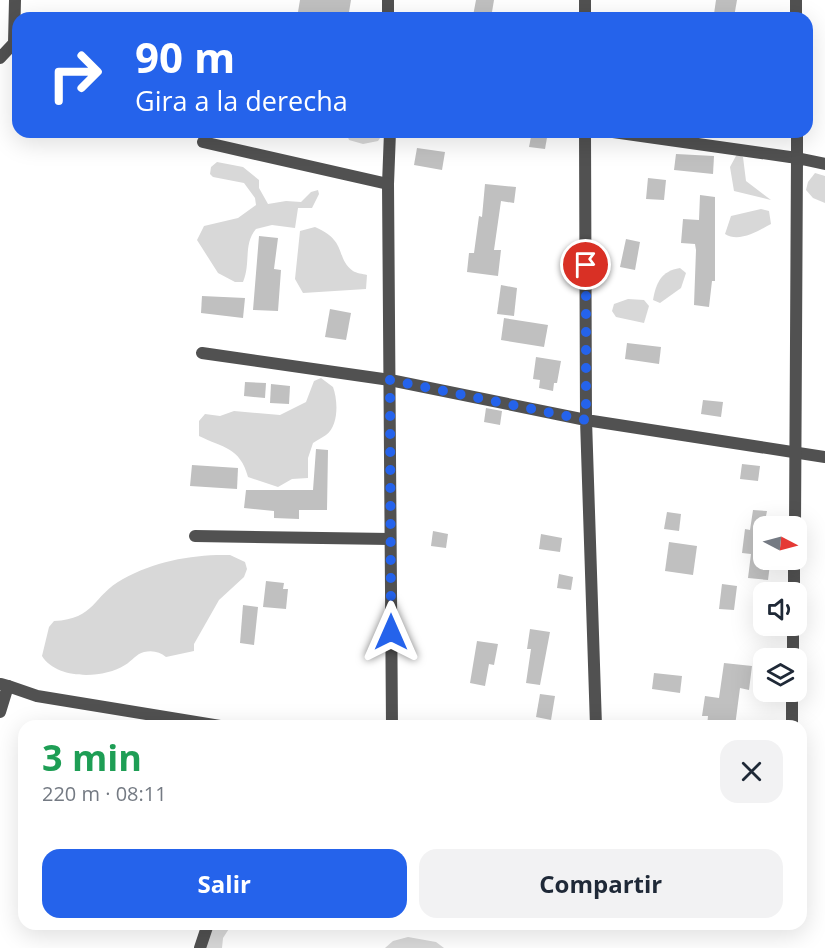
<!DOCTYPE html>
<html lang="es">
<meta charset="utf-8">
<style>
:root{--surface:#fff;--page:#f2f2f3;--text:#1f2937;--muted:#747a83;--accent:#2563eb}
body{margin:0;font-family:"Open Sans",sans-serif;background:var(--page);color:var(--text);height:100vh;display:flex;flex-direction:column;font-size:22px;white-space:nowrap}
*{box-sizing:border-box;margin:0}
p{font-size:20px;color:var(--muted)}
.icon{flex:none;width:33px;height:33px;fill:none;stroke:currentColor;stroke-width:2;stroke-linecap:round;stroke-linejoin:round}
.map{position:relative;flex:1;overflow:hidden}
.side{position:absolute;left:18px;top:720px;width:789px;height:210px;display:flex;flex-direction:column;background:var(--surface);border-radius:18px;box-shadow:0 6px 24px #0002}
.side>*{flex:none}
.guide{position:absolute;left:12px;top:12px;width:801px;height:126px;border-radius:18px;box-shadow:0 6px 24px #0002;background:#2563eb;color:#fff;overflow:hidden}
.needle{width:39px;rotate:96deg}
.controls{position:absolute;left:753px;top:516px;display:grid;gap:12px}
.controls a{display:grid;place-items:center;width:54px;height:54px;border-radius:12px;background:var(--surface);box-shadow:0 6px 24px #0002;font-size:30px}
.pin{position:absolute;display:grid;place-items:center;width:51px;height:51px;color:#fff;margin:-26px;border:3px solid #fff;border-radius:50%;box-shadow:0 2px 6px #0007}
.me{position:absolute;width:66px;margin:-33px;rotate:0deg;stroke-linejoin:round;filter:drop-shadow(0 0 4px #0008)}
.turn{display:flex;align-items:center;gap:21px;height:126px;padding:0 24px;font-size:27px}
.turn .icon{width:78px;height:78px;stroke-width:2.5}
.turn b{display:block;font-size:42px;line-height:51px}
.round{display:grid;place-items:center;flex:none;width:63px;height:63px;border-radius:18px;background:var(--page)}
.headline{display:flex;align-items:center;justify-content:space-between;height:102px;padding:0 24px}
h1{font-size:36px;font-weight:700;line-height:45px;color:#1e9e55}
.cta{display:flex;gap:12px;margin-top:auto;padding:12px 24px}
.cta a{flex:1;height:69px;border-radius:18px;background:var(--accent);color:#fff;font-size:24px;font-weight:700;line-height:69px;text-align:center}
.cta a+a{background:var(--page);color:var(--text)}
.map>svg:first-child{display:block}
.green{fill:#d8d8d8}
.building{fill:#c0c0c0}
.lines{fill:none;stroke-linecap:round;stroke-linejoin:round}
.minor{stroke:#515151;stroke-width:12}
.route{stroke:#2563eb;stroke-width:10;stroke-dasharray:0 18}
</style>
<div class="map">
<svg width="825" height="948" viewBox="0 0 825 948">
<rect width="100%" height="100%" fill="#fff"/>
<g class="green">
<path d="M346,132H384L378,141L363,144L349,140Z"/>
<path d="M737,154L743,157L746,181L771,200L734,191L730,167Z"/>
<path d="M217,162L243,167L259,180V188L268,204L286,201L301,202L311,192L318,190L319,194L312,208H298L295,228L272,225L256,229C243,244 251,264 243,282H235L218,273L197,240L204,226L238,218L256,205L255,198L244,183L213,177L210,174L211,167Z"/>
<path d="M815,173L825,176V203L813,198L806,190L808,182Z"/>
<path d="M761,209L769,211L771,224C758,231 739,243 725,234L731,216Z"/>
<path d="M315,227C348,241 335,258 353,271C356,273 363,274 367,275L366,289L303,293L295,279L300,231Z"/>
<path d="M680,268L686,273L681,288L660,303L653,300C656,283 661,271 680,268Z"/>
<path d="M628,299L644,300L649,306L644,323L616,317L612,311L614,304Z"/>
<path d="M321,378L333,387C338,400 339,426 326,435C322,438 317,440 313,443L308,458V478L292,479L278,487L248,477C240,447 223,448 199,436V421L205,414L220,416L234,411L280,415L306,402L314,381Z"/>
<path d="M230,555L245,562L247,569L244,577L219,600L194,644V651L166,657C160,652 153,650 144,652C136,654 132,661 125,665C103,679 57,680 42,656L49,627L54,621C96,619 92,596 123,579C155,561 194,554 230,555Z"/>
<path d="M209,924H232L223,938L222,948H199Z"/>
<path d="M408,937L436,942L444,948H385L393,941Z"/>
</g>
<g class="building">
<path d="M300,0H351L348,18H297Z"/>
<path d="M476,0H494L491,18L473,16Z"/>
<path d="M716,0H737L734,17L714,14Z"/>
<path d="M532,132H548L545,149L529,147Z"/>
<path d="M417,148L445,152L442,170L414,165Z"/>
<path d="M676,154L714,156L713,174L674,170Z"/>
<path d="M648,178L666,180L664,200L646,199Z"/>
<path d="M485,184L516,187L514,203L501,201L494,250H501L498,276L467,272L469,253H474L479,216L482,217Z"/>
<path d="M700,195L715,197V281H712L709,307L694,305L696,250L695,244L681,243L683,219L699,220Z"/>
<path d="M259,236L278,238L274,269L281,270L278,311L253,310Z"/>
<path d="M626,239L640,242L635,270L620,267Z"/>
<path d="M501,285L517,288L514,316L497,314Z"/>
<path d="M202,296L245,298L243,318L201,313Z"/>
<path d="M330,309L351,313L346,340L325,337Z"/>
<path d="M504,318L548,325L544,347L501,340Z"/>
<path d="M627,343L661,347L659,364L625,359Z"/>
<path d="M536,357L561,361L557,383H554L553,391L539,388L540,380L533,379Z"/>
<path d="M245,382L266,383L265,398L244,396Z"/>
<path d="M271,384L290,386L289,404L270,403Z"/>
<path d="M703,400L723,402L721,417L701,414Z"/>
<path d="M486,408L502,411L500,425L484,422Z"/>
<path d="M316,449L328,450L327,510H299V519L274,518V511L244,508L246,490H313Z"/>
<path d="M742,464L760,466L758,481L740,479Z"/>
<path d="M192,465L238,468L237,489L190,486Z"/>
<path d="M753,510L767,511L764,526V563L770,564L768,580L748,578L751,554L742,553L745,529L750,530Z"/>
<path d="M667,512L681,514L679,531L664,529Z"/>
<path d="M433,531L448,534L446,548L431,546Z"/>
<path d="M541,534L562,538L560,552L539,549Z"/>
<path d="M669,542L697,546L693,575L665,571Z"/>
<path d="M559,574L573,577L571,590L557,588Z"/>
<path d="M266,581L284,583L283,589H288L286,609L263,607Z"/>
<path d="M722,584L737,586L734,610L719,609Z"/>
<path d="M243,605L258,607L254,645L240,643Z"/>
<path d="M530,629L550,632L540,685L526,683L531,649H527Z"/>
<path d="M477,641L498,644L494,665L489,664L485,686L470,683Z"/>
<path d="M724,663L752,666L749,690L740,688L735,726H707L708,716H702L705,696L719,698Z"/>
<path d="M654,673L682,676L680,693L652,689Z"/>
<path d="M540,694L555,696L551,720L536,717Z"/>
</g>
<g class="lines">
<g class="minor">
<path d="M388,0V18"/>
<path d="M585,0V18"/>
<path d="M796,0V18"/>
<path d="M0,58L14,43L15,0"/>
<path d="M390,132L388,184L392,726"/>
<path d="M585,132L586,420L825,457"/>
<path d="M613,132L797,158V132"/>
<path d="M203,142L388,184"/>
<path d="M202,353L390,380L586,420L596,726"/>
<path d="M795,526L797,158L825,164"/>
<path d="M195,536L390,539"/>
<path d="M794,592V560"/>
<path d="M793,658V626"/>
<path d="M8,686L37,696L220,726"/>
<path d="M0,712L8,686L1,684"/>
<path d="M792,726V692"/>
<path d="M200,948L208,924"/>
</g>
</g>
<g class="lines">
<path class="route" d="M391,632L390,380L586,420V265"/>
</g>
</svg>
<div class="controls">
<a><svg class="needle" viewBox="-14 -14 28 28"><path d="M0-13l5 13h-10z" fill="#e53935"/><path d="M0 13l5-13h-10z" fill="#747a83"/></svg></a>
<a><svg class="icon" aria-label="sound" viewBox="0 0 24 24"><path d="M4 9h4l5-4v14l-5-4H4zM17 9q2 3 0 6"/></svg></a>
<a><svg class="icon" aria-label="layers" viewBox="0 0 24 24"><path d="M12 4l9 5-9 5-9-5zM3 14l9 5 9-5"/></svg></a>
</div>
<div class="pin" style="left:586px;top:265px;background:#d93025"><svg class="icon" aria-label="arrive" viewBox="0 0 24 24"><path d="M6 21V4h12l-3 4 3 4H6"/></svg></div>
<svg class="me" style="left:391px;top:632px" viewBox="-20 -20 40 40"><path d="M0-17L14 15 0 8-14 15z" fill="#2563eb" stroke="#fff" stroke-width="4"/></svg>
<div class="guide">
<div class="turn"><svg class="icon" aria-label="right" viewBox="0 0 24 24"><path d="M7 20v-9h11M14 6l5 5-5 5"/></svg><div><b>90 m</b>Gira a la derecha</div></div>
</div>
<section class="side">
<div class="headline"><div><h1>3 min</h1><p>220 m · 08:11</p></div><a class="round"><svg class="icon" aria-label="close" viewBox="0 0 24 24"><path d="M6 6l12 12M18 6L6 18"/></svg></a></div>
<div class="cta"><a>Salir</a><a>Compartir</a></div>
</section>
</div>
